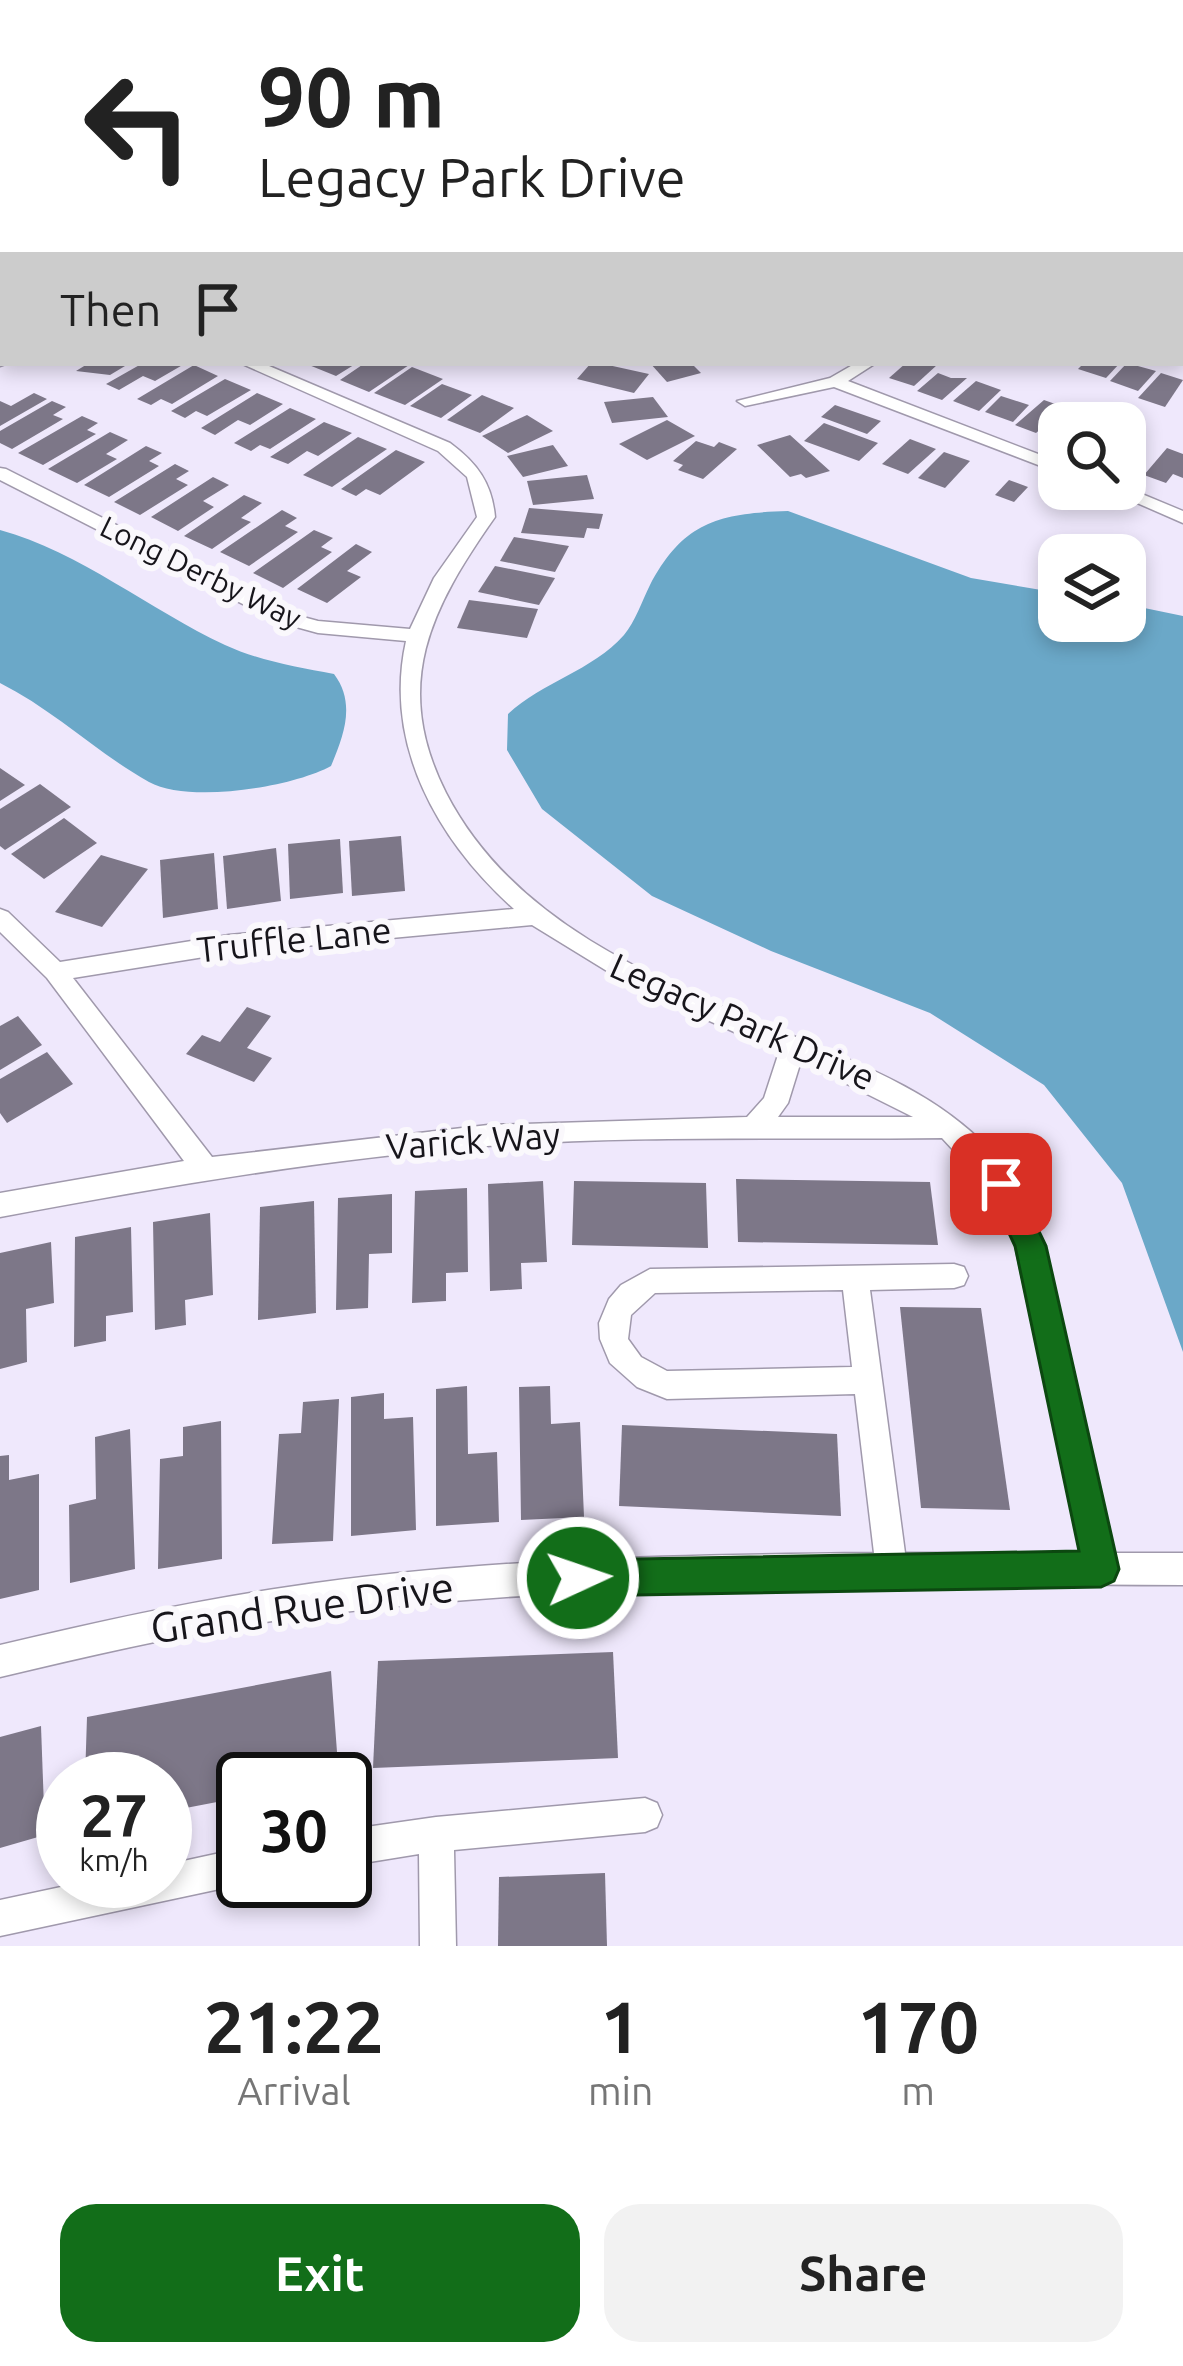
<!DOCTYPE html>
<style>
:root{--surface:#fff;--page:#f2f2f2;--text:#222;--muted:#767676;--accent:#126e19}
body{margin:0;font-family:Ubuntu,sans-serif;background:var(--page);color:var(--text);height:100vh;display:flex;flex-direction:column;font-size:45px;white-space:nowrap}
*{box-sizing:border-box;margin:0}
p{font-size:39px;color:var(--muted)}
.icon{flex:none;width:66px;height:66px;fill:none;stroke:currentColor;stroke-width:2;stroke-linecap:round;stroke-linejoin:round}
.map{position:relative;height:1946px;overflow:hidden}
.side{display:flex;flex-direction:column;background:var(--surface);flex:1}
.side>*{flex:none}
.guide{position:absolute;left:0px;top:0px;width:1185px;height:366px;box-shadow:0 6px 18px #0003;background:#fff;color:var(--text);overflow:hidden}
.buttons{position:absolute;left:1038px;top:402px;display:grid;gap:24px}
.buttons a{display:grid;place-items:center;width:108px;height:108px;border-radius:24px;background:var(--surface);box-shadow:0 6px 18px #0003;font-size:60px}
.speed{position:absolute;left:36px;top:1752px;display:flex;gap:24px;font-size:60px;font-weight:700;text-align:center}
.speed>*{display:grid;place-content:center;width:156px;height:156px;border-radius:50%;background:var(--surface);box-shadow:0 6px 18px #0003;line-height:1}
.speed small{font-size:30px;font-weight:400}
.speed .limit{border:6px solid #111;border-radius:18px;background:#fff;color:#111}
.pin{position:absolute;display:grid;place-items:center;width:102px;height:102px;color:#fff;margin:-51px;border-radius:24px;box-shadow:0 6px 18px #0006}
.me{position:absolute;width:132px;margin:-66px;rotate:87deg;stroke-linejoin:round;filter:drop-shadow(0 0 9px #0008)}
.turn{display:flex;align-items:center;gap:42px;height:252px;padding:0 60px;font-size:54px}
.turn .icon{width:156px;height:156px;stroke-width:2.5}
.turn b{display:block;font-size:84px;line-height:102px}
.then{display:flex;align-items:center;height:114px;padding:0 60px;background:#0003;gap:24px;font-size:45px}
.eta{display:flex;justify-content:space-evenly;align-items:center;height:204px;text-align:center}
.eta b{font-size:72px;font-weight:700;line-height:84px}
.primary-button{display:flex;gap:24px;margin-top:auto;padding:24px 60px}
.primary-button a{flex:1;height:138px;border-radius:36px;background:var(--accent);color:#fff;font-size:48px;font-weight:700;line-height:138px;text-align:center}
.primary-button a+a{background:var(--page);color:var(--text)}
.map>svg:first-child{display:block}
.water{fill:#6ba8c8}
.building{fill:#7d7788}
.lines{fill:none;stroke-linecap:round;stroke-linejoin:round}
.minor-casing{stroke:#a099ac;stroke-width:3}
.minor{fill:#fff;fill-rule:evenodd}
.route{fill:#126e19;stroke:#0c4810;stroke-width:3}
.labels{text-anchor:middle;dominant-baseline:central;stroke-width:12;stroke-linejoin:round;paint-order:stroke}
.far-street-label{font-size:30px;fill:#17151b;stroke:#faf8fc}
.street-label{font-size:36px;fill:#17151b;stroke:#faf8fc}
.near-street-label{font-size:42px;fill:#17151b;stroke:#faf8fc}
</style>
<div class="map">
<svg width="1183" height="1946" viewBox="0 0 1183 1946">
<rect width="100%" height="100%" fill="#efe8fc"/>
<g class="water">
<path d="M788,511L971,578L1059,593V621H1125V604L1183,616V1352L1122,1183L1044,1085L930,1013L771,951L652,896L542,809L507,750L508,714C542,682 592,671 624,635C635,622 642,601 650,585C683,522 719,513 788,511Z"/>
<path d="M0,530C80,552 150,610 225,645C260,661 297,667 334,674C356,703 344,735 331,766C293,787 189,804 149,782C97,753 54,710 0,683Z"/>
</g>
<g class="building">
<path d="M89,363H130L110,375L76,371Z"/>
<path d="M143,363H186L155,381L143,376L119,390L106,384Z"/>
<path d="M304,363H357L336,376Z"/>
<path d="M365,363H412L369,392L340,380Z"/>
<path d="M591,363H599L649,374L634,393L577,379Z"/>
<path d="M650,363H691L701,373L667,382Z"/>
<path d="M906,363H929L937,365L914,386L889,378Z"/>
<path d="M1084,363H1120L1106,378L1078,369Z"/>
<path d="M1127,363L1156,371L1138,391L1110,381Z"/>
<path d="M194,365L218,376L172,404L161,399L151,405L137,399Z"/>
<path d="M412,367L443,379L405,405L374,393Z"/>
<path d="M938,373L951,378H967L942,400L917,391Z"/>
<path d="M1161,373L1183,380L1165,407L1138,398Z"/>
<path d="M225,379L251,390L207,416L196,411L185,418L171,411Z"/>
<path d="M976,381L1001,390L979,411L953,401Z"/>
<path d="M442,384L472,395L441,418L410,406Z"/>
<path d="M34,393L47,399L0,426V401L11,406Z"/>
<path d="M257,393L283,404L250,425L238,420L215,435L201,428Z"/>
<path d="M482,395L514,408L480,433L447,420Z"/>
<path d="M1001,396L1029,405L1013,422L985,412Z"/>
<path d="M653,397L668,417L612,423L604,402Z"/>
<path d="M1044,400L1072,410L1052,428L1044,426L1036,433L1015,425Z"/>
<path d="M52,401L66,407L53,415L63,419L12,449L0,443V431Z"/>
<path d="M835,405L881,421L867,434L821,417Z"/>
<path d="M290,408L316,419L270,449L260,445L251,451L234,443Z"/>
<path d="M527,415L553,431L508,453L482,436Z"/>
<path d="M82,416L98,423L87,430L96,434L43,465L18,453Z"/>
<path d="M667,420L695,436L647,460L619,444Z"/>
<path d="M324,422L352,433L318,456L307,451L288,464L270,457Z"/>
<path d="M824,423L878,443L859,461L804,441Z"/>
<path d="M110,432L128,440L106,454L117,459L77,483L48,469Z"/>
<path d="M790,435L830,471L806,478L801,474L790,477L757,445Z"/>
<path d="M358,437L387,449L332,487L303,475Z"/>
<path d="M910,439L936,449L908,474L882,464Z"/>
<path d="M696,441L714,447L719,442L737,449L703,479L678,470L683,465L673,461Z"/>
<path d="M553,445L568,466L523,477L507,456Z"/>
<path d="M146,446L162,453L149,461L159,466L109,497L84,485Z"/>
<path d="M1167,448L1183,454V478L1173,474L1166,483L1144,475Z"/>
<path d="M396,450L425,462L380,495L366,489L356,496L341,489Z"/>
<path d="M944,452L970,461L945,488L918,478Z"/>
<path d="M175,464L189,471L176,479L188,485L140,515L114,502Z"/>
<path d="M587,475L594,499L533,505L527,481Z"/>
<path d="M213,477L229,485L203,501L214,507L178,531L151,517Z"/>
<path d="M1009,480L1028,487L1014,502L995,495Z"/>
<path d="M244,495L262,503L241,518L251,522L212,549L184,536Z"/>
<path d="M529,508L603,514L599,529L587,528L584,538L521,533Z"/>
<path d="M282,510L297,518L285,526L298,532L249,566L220,552Z"/>
<path d="M314,530L333,538L321,547L332,552L283,588L253,573Z"/>
<path d="M514,537L569,546L555,572L500,561Z"/>
<path d="M356,544L372,552L347,571L361,577L327,603L297,589Z"/>
<path d="M495,566L555,578L539,605L478,592Z"/>
<path d="M469,600L538,609L527,638L457,628Z"/>
<path d="M0,768L25,785L0,801Z"/>
<path d="M40,784L71,807L5,850L0,846V809Z"/>
<path d="M64,818L97,843L44,879L11,854Z"/>
<path d="M401,836L405,891L352,896L349,841Z"/>
<path d="M340,839L343,893L290,899L288,844Z"/>
<path d="M276,848L281,901L227,909L223,856Z"/>
<path d="M214,853L218,909L163,918L160,860Z"/>
<path d="M101,855L148,869L102,927L55,912Z"/>
<path d="M247,1007L271,1016L247,1048L272,1058L254,1082L186,1054L202,1035L220,1042Z"/>
<path d="M18,1016L42,1045L0,1070V1026Z"/>
<path d="M47,1052L73,1084L7,1123L0,1113V1079Z"/>
<path d="M736,1179L930,1182L938,1245L738,1242Z"/>
<path d="M543,1181L547,1262L521,1263L522,1289L490,1291L488,1184Z"/>
<path d="M574,1181L706,1183L708,1248L572,1245Z"/>
<path d="M467,1188L468,1272L446,1273V1301L412,1303L415,1191Z"/>
<path d="M392,1194V1253L369,1254L368,1308L336,1310L338,1198Z"/>
<path d="M314,1201L316,1313L258,1320L260,1207Z"/>
<path d="M210,1213L213,1295L185,1300L186,1325L155,1330L153,1222Z"/>
<path d="M131,1227L133,1312L106,1316V1341L74,1347L75,1237Z"/>
<path d="M51,1242L54,1303L26,1309L27,1362L0,1369V1253Z"/>
<path d="M900,1307L981,1308L1010,1510L921,1508Z"/>
<path d="M467,1386L468,1454L497,1452L499,1522L436,1526V1389Z"/>
<path d="M550,1386L551,1424L580,1422L584,1517L521,1520L519,1387Z"/>
<path d="M384,1393V1419L413,1417L416,1530L351,1536V1397Z"/>
<path d="M339,1399L333,1541L272,1544L279,1434L301,1433L303,1402Z"/>
<path d="M221,1421L222,1559L158,1569L160,1459L183,1456V1427Z"/>
<path d="M622,1425L837,1434L841,1516L619,1506Z"/>
<path d="M130,1429L135,1569L70,1583L69,1505L96,1499L95,1437Z"/>
<path d="M9,1455V1480L39,1474V1590L0,1599V1456Z"/>
<path d="M613,1652L618,1758L373,1768L378,1661Z"/>
<path d="M331,1671L339,1779H243V1797L165,1812V1779H85L87,1717Z"/>
<path d="M41,1726L45,1835L0,1848V1737Z"/>
<path d="M605,1873L607,1946H498L499,1877Z"/>
</g>
<g class="lines">
<defs>
<g id="minor">
<path d="M25,0H41L44,3H28Z"/>
<path d="M895,0H907L909,3H897Z"/>
<path d="M3,71V80L0,81V72Z"/>
<rect x="1182" y="86" width="1" height="9"/>
<rect x="1182" y="222" width="1" height="8"/>
<rect x="1182" y="352" width="1" height="10"/>
<path d="M3,354V363H8L0,366Z"/>
<path d="M240,363H262L450,443C477,463 492,483 495,517C431,608 391,684 446,793C516,929 669,985 803,1040C870,1068 939,1096 989,1149C1042,1206 1053,1285 1069,1358C1083,1423 1098,1488 1113,1553H1183V1585C886,1584 590,1579 294,1618C195,1631 97,1654 0,1677V1645C96,1622 191,1601 288,1587C481,1558 679,1555 874,1553L855,1394L667,1399L637,1387L610,1363L600,1339L599,1323L609,1299L621,1285L650,1269L954,1264L964,1267L968,1276L964,1285L954,1288L870,1290L905,1553H1082L1015,1245L992,1192L942,1138C790,1140 639,1135 487,1146C323,1159 161,1187 0,1217V1193L184,1161L47,978L0,932V909L8,912L60,962L229,935L514,909C438,841 383,745 406,641L318,633L278,622L0,480V468L6,469L292,614L318,621L410,629L434,578L477,517L467,477L438,451ZM532,925L633,987L779,1052L764,1098L747,1117L488,1125L212,1157L73,978L229,953ZM801,1061L913,1117H778L788,1103ZM843,1290L852,1367L667,1371L641,1357L628,1339L631,1315L655,1293Z"/>
<path d="M856,363H876L848,381L1059,462V473L834,387L745,406L737,401L830,378Z"/>
<path d="M1125,487L1183,511V523L1105,489Z"/>
<path d="M645,1798L657,1803L662,1815L657,1827L645,1832L454,1850L456,1946H420L419,1854L345,1866V1830L436,1817Z"/>
<path d="M243,1848V1881H249L243,1884L0,1936V1900L89,1881H165V1865Z"/>
</g>
</defs>
<use href="#minor" class="minor-casing"/>
<use href="#minor" class="minor"/>
</g>
<path class="route" d="M1001,1171L1012,1175L1046,1246L1119,1569L1114,1581L1101,1587L578,1596L565,1591L560,1578L565,1566L578,1560L1079,1551L1015,1246L986,1184L990,1175Z"/>
<g class="labels">
<g class="far-street-label">
<text transform="translate(201 572) rotate(26)">Long Derby Way</text>
</g>
<g class="street-label">
<text transform="translate(294 939) rotate(-6)">Truffle Lane</text>
<text transform="translate(743 1021) rotate(24)">Legacy Park Drive</text>
<text transform="translate(473 1140) rotate(-4)">Varick Way</text>
</g>
<g class="near-street-label">
<text transform="translate(302 1607) rotate(-8)">Grand Rue Drive</text>
</g>
</g>
</svg>
<div class="buttons">
<a><svg class="icon" aria-label="search" viewBox="0 0 24 24"><circle cx="10" cy="10" r="6"/><path d="M15 15l6 6"/></svg></a>
<a><svg class="icon" aria-label="layers" viewBox="0 0 24 24"><path d="M12 4l9 5-9 5-9-5zM3 14l9 5 9-5"/></svg></a>
</div>
<div class="speed"><div>27<small>km/h</small></div><div class="limit">30</div></div>
<div class="pin" style="left:1001px;top:1184px;background:#d93025"><svg class="icon" aria-label="arrive" viewBox="0 0 24 24"><path d="M6 21V4h12l-3 4 3 4H6"/></svg></div>
<svg class="me" style="left:578px;top:1578px" viewBox="-20 -20 40 40"><circle r="17" fill="#126e19" stroke="#fff" stroke-width="3"/><path d="M0-11L8 9 0 5-8 9z" fill="#fff"/></svg>
<div class="guide">
<div class="turn"><svg class="icon" aria-label="left" viewBox="0 0 24 24"><path d="M17 20v-9H6M10 6l-5 5 5 5"/></svg><div><b>90 m</b>Legacy Park Drive</div></div>
<div class="then">Then<svg class="icon" aria-label="arrive" viewBox="0 0 24 24"><path d="M6 21V4h12l-3 4 3 4H6"/></svg></div>
</div>
</div>
<section class="side">
<div class="eta">
<div><b>21:22</b><p>Arrival</p></div>
<div><b>1</b><p>min</p></div>
<div><b>170</b><p>m</p></div>
</div>
<div class="primary-button"><a>Exit</a><a>Share</a></div>
</section>
